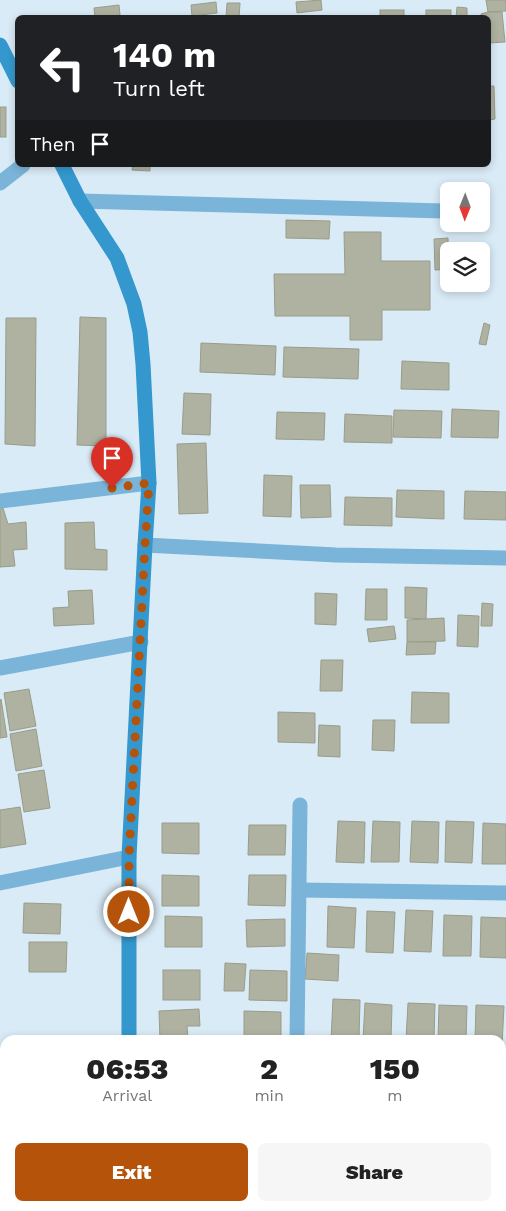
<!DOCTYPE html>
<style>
:root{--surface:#fff;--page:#f6f6f6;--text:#222;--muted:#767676;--accent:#b45309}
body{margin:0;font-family:"Work Sans",sans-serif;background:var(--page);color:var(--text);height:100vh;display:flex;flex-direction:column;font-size:19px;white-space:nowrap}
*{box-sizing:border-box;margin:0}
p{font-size:16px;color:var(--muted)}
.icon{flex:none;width:28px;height:28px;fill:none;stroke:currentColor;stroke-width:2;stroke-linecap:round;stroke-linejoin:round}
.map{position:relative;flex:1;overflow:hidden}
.sheet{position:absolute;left:0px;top:1035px;width:506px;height:176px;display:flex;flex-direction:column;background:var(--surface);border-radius:15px 15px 0 0;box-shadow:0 2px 8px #0003}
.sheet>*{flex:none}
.hud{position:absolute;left:15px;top:15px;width:476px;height:152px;border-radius:8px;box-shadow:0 2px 8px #0003;background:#202124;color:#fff;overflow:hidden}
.needle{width:32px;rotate:181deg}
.buttons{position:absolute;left:440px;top:182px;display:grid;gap:10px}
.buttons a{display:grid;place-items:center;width:50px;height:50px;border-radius:8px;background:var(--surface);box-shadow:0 2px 8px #0003;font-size:25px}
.pin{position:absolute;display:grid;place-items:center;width:42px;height:42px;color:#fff;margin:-51px -21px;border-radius:50% 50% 50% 0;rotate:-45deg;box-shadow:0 0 5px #0007}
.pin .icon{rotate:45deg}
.me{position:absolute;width:55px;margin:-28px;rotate:0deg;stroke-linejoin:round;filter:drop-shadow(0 0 4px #0008)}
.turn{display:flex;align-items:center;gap:18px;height:105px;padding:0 15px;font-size:22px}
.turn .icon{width:65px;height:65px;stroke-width:2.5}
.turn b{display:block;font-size:35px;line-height:42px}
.then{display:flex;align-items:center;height:48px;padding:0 15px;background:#0003;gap:10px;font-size:19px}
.eta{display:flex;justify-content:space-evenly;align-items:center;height:85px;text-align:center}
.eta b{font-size:30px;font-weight:800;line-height:35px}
.button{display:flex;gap:10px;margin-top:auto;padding:10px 15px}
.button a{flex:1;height:58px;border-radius:8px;background:var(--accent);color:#fff;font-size:20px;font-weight:800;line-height:58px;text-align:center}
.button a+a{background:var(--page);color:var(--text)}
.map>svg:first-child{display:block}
.building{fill:#afb2a0;stroke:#999c8a}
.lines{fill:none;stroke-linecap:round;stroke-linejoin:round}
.street{stroke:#7ab4d8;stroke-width:15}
.secondary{stroke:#3498ce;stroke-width:15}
.route{stroke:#b45309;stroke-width:9;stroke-dasharray:0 16.2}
</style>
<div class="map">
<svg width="506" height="1211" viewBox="0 0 506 1211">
<rect width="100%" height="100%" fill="#d9ebf7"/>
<g class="building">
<path d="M321,0L322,10L297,13L296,2Z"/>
<path d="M486,0H506V11L488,12Z"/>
<path d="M216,2L217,13L192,16L191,5Z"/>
<path d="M227,3H240L239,18H226Z"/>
<path d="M119,5L120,15L95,18L94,8Z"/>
<path d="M457,7L467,8V18H456Z"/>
<rect x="380" y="10" width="24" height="8"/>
<rect x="426" y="10" width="25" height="8"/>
<path d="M488,12H502L505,42L489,43V18H482L481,14Z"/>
<path d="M489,86H494L495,119L489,120Z"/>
<rect x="0" y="107" width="6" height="30"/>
<path d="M133,165H150V171L132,170Z"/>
<path d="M286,220L330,221L329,239L286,238Z"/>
<path d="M344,232H381V261H430V310H382V340H350V316H275L274,274H345Z"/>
<path d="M448,238L449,269L435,270L434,239Z"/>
<path d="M80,317L106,318V446L77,445Z"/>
<path d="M6,318H36L35,446L5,444Z"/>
<path d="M484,323L490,325L486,345L479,344Z"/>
<path d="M201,343L276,346L275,375L200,372Z"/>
<path d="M284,347L359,349L358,379L283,377Z"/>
<path d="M402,361L449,363V390L401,389Z"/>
<path d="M184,393L211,394L210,435L182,434Z"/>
<path d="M452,409L499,411L498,438L451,437Z"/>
<path d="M394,410L442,411L441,438L393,437Z"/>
<path d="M277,412L325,413L324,440L276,439Z"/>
<path d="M345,414L392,416V443L344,442Z"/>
<path d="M206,443L208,513L179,514L177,444Z"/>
<path d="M264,475L292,476L291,517L263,516Z"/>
<path d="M300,485H330L331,517L301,518Z"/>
<path d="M397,490L444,491V519L396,517Z"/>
<path d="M465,491L506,492V520L464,519Z"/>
<path d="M345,497L392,498V526L344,525Z"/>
<path d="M3,508L8,524L26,522L27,549L13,550L15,566L0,567V509Z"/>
<path d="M94,522L95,549L107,550V570L65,569V523Z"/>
<path d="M405,587L427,588L426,619L405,618Z"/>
<path d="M366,589H387V620H365Z"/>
<path d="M92,590L94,624L54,626L53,608L69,607L68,591Z"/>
<path d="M315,593L337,594L336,625L315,624Z"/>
<path d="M482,603L493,604L492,626H481Z"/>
<path d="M458,615L479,616L478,647L457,646Z"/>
<path d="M444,618L445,641L407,642V620Z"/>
<path d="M394,626L396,639L369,642L367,629Z"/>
<path d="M407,642H436L435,654L406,655Z"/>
<path d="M321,660H343L342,691H320Z"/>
<path d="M29,689L36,726L10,731L4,693Z"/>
<path d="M412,692L449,693V723H411Z"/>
<path d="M1,699L7,737L0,738V700Z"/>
<path d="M278,712L315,713V743L278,742Z"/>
<path d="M373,720H395L394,751L372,750Z"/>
<path d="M319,725L340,726V757L318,756Z"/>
<path d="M36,729L42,766L16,771L10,734Z"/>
<path d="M44,770L50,808L24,812L18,774Z"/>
<path d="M20,807L26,844L0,848V810Z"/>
<path d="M338,821L365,822L364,863L336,862Z"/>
<path d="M373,821L400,822L399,862H371Z"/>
<path d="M412,821L439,822L438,863L410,862Z"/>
<path d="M446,821L474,822L472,863L445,862Z"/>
<path d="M162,823H199V854L162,853Z"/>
<path d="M483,823L506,824V864H482Z"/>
<path d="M249,825H286L285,855H248Z"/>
<path d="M162,875L199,876V906H162Z"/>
<path d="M249,875H286L285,906L248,905Z"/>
<path d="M24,903L61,904L60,934L23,933Z"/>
<path d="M328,906L356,908L354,948L327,947Z"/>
<path d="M406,910L433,911L431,952L404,951Z"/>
<path d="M367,911L395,912L393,953L366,952Z"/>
<path d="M444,915L472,916L471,956H443Z"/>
<path d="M165,916L202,917V947H165Z"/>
<path d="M481,917L506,918V958L480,957Z"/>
<path d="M285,919V946L247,947L246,920Z"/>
<path d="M29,942H67L66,972H29Z"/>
<path d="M307,953L339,955L338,981L305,979Z"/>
<path d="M225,963L246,964L244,991H224Z"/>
<rect x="163" y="970" width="37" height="30"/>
<path d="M250,970L287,971V1001L249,1000Z"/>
<path d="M333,999L360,1000L359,1040H331Z"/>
<path d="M365,1003L392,1005L391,1040H363Z"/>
<path d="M408,1003L435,1004L434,1040H406Z"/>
<path d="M439,1005L467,1006L466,1040H438Z"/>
<path d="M476,1005L504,1006L502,1047L501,1040H475Z"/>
<path d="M199,1009L200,1026H187L188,1039L160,1040L159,1011Z"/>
<path d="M244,1011L281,1012V1040H244Z"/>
</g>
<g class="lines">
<g class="street">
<path d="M0,183L23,165"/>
<path d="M80,201L443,211"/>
<path d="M0,501L149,483"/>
<path d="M145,545L336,555L506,558"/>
<path d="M0,668L141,642"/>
<path d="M0,883L129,857"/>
<path d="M300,890L506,893"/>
<path d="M297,1040L300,805"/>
<path d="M0,1067H5"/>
<path d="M501,1077H506"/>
</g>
<g class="secondary">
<path d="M0,45L18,81"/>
<path d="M62,165L80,201L117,258L134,304L140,332L143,364L149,483L145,545L129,857V1040"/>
<path d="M125,1211L126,1206"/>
</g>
</g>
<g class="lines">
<path class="route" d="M112,488L149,483L145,545L129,857V912"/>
</g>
</svg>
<div class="buttons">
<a><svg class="needle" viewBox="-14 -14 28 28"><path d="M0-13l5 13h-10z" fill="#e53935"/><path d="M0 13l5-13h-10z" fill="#767676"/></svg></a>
<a><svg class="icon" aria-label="layers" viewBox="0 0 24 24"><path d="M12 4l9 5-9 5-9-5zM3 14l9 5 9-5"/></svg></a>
</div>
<div class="pin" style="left:112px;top:488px;background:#d93025"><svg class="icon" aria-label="arrive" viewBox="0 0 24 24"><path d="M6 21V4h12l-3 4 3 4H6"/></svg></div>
<svg class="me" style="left:129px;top:912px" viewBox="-20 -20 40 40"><circle r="17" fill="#b45309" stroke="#fff" stroke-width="3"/><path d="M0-11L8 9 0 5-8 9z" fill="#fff"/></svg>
<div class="hud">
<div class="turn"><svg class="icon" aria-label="left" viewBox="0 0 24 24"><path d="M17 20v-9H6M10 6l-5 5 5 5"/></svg><div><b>140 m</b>Turn left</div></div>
<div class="then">Then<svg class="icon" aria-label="arrive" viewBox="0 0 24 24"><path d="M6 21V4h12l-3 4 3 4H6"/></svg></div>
</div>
<section class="sheet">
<div class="eta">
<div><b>06:53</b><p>Arrival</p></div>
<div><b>2</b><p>min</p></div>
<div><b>150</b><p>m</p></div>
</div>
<div class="button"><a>Exit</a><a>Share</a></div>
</section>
</div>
